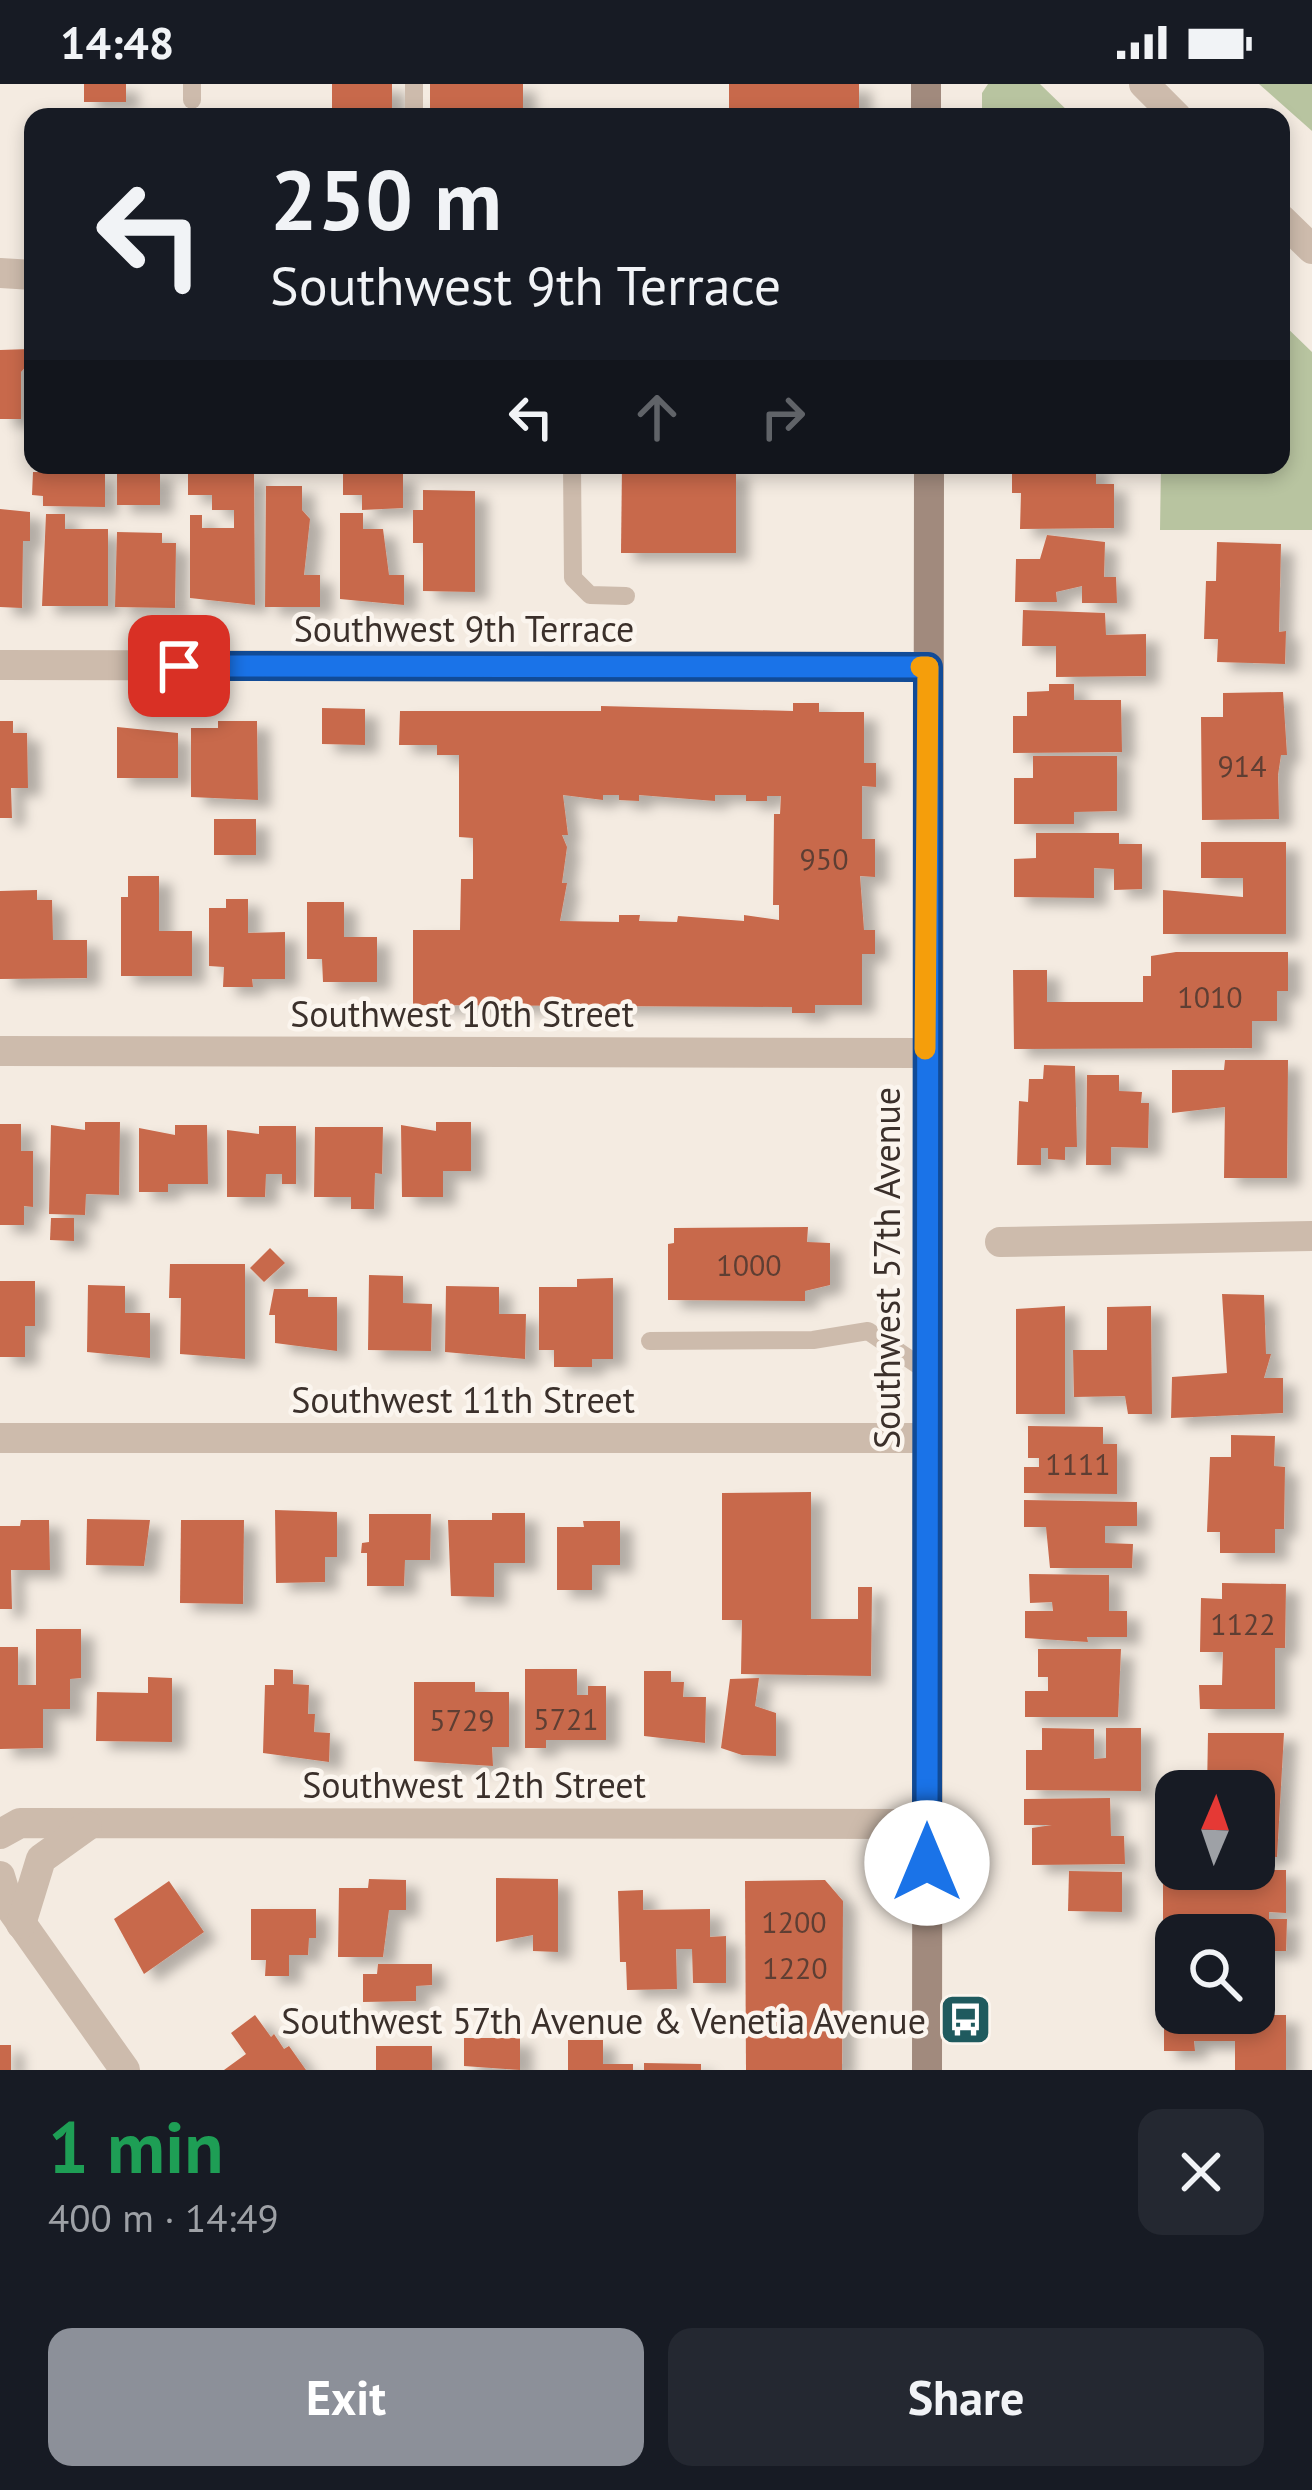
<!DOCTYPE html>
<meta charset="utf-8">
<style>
:root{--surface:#171b24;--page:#242831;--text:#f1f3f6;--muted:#9ea1a6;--accent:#8c9099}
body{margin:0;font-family:"PT Sans",sans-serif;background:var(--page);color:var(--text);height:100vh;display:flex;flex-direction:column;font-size:45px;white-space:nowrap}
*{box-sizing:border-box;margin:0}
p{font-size:39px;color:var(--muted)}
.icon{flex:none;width:66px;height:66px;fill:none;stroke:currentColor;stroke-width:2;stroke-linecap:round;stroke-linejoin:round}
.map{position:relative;height:1986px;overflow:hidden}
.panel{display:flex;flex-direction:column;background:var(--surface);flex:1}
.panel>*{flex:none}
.banner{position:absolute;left:24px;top:24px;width:1266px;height:366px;border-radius:24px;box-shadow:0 6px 18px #0003;background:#171b24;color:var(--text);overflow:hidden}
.needle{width:78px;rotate:2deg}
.fabs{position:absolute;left:1155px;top:1686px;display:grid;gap:24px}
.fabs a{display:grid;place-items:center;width:120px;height:120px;border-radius:24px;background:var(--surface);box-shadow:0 6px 18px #0003;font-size:60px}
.pin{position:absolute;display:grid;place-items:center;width:102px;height:102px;color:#fff;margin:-51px;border-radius:24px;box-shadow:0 6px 18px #0006}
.me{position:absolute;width:132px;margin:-66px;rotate:0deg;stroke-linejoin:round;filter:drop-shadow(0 0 9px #0008)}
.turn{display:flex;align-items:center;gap:42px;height:252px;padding:0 48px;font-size:54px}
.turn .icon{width:156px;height:156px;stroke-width:2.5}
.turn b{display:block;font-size:84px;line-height:102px}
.lanes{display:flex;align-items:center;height:114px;padding:0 48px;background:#0003;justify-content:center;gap:60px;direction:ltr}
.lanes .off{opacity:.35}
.round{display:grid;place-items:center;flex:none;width:126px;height:126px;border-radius:24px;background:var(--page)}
.headline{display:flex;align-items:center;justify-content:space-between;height:204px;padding:0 48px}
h1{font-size:72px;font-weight:800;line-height:90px;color:#1e9e55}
.action{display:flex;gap:24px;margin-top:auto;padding:24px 48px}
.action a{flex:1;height:138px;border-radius:24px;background:var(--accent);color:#fff;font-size:48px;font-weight:800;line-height:138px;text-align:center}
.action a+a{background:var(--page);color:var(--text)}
.status{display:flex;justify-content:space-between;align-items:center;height:84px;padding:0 60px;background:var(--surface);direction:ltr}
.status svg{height:33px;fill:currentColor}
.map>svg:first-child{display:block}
.green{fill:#b8c4a0}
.building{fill:#c8694b;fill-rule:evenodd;filter:url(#shadow)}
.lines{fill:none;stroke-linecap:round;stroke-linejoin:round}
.service{stroke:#cdbbac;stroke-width:18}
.minor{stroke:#cdbbac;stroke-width:30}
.secondary{stroke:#a18a7d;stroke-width:30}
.route-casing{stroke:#114b97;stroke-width:30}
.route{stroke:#1a73e8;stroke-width:21}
.slow{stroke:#f59e0b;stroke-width:21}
.labels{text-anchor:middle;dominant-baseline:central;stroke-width:9;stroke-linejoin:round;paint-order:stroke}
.number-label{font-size:30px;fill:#5e3e33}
.street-label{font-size:36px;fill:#3b302b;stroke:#fbf5ee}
.poi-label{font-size:36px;fill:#3b302b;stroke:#fbf5ee;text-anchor:end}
</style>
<div class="status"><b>14:48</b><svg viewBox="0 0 49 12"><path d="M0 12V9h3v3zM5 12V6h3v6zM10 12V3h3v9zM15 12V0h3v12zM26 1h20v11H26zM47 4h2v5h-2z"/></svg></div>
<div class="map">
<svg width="1312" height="1986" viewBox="0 0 1312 1986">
<defs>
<filter id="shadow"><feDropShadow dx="13" dy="8" stdDeviation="6" flood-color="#0004"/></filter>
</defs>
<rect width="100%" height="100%" fill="#f4ebe1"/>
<g class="green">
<path d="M988,0H1040L1074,33H982V9Z"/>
<path d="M1259,0H1312V47Z"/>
<path d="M1281,238L1312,268V446H1160L1161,381H1281Z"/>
</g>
<g class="building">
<rect x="84" y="0" width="42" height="18"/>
<rect x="332" y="0" width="60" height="33"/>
<rect x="430" y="0" width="93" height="33"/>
<rect x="729" y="0" width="130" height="33"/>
<path d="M30,265V278L21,288V335H0V266Z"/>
<path d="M622,381L736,386V469H621Z"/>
<path d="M1012,381H1096V400H1114V444L1020,445L1021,409H1012Z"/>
<path d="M117,387L160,388V421H117Z"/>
<path d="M33,388L105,389V423L43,422V412L32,411Z"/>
<path d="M188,390H254L255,521L190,514V431H202V444H234V426H212V411H188Z"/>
<path d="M343,390H403V424L362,426V411H343Z"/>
<path d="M266,402H302V426L310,435L304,491H320V523H265Z"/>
<path d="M423,406L475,407V508L423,507V459H413V426H423Z"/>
<path d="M0,425L30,428V457H23L22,524L0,523Z"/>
<path d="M340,429H363V445H383L389,491H404V521L340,515Z"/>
<path d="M46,430H65V445H108V522H42Z"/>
<path d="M117,448L162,449V459H176L175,524L115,523Z"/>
<path d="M1047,451L1105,458L1104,493H1116L1117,519H1082V502L1056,508L1057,518H1015L1016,475H1040Z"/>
<path d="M1217,458L1281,460L1279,548L1286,547L1285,580L1217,578L1218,555H1204L1206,497H1216Z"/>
<path d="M1023,526L1105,529L1106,551L1146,550V592L1056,593V562H1022Z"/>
<path d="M1049,600H1074V616H1121L1122,668L1013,669V632H1027V608L1049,607Z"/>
<path d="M1283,608L1287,671H1281L1278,691L1279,735L1202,736L1201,633H1223V609Z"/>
<path d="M793,619H819V628H864V679H876V703L862,702V755H875V793L860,792L864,846H875V870H862V921H815V929H792V923L413,921V846H460L461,795H473V754L459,753V671H437V661H399L400,627H601V622L793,627ZM563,711L603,716V711H619V716L639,717V711L715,717V711H746V717H767V712H781L780,730H774L773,821H779V836L744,831V837L678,832L677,838L639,837L640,831H619V838L560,837L567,799H562L567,763L562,751H568Z"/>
<path d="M322,624L365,625V661L322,660Z"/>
<path d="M0,637H13V649H27L28,704H11L12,734H0Z"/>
<path d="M218,637H257L258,716L191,713V644H218Z"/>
<path d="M117,643L178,649V694H117Z"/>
<path d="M1033,672H1117V727L1074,728V740H1014V694H1033Z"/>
<rect x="214" y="735" width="42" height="36"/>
<path d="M1036,749H1119V760H1142V805L1114,806V785L1094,784V814L1014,813V775L1036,774Z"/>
<path d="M1201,758H1286V850H1163V806L1243,813V794H1201Z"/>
<path d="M128,792H159V847H192V892H121V813H128Z"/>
<path d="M37,806V816H52L53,856H87V894L0,895V807Z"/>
<path d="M226,815H248V849L285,848V895H252L253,903H223L224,883L209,882V824H226Z"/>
<path d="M307,818H344V853H377V898H323L322,875H307Z"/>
<path d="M1176,868H1288V907H1277V937H1252V964L1014,965L1013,886H1047V918H1143V892H1151V872Z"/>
<path d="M1225,976H1288L1287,1094H1224L1225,1023L1172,1029V986H1224Z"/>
<path d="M1044,981L1075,982L1077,1063H1065V1076L1048,1075V1064H1041V1081H1017L1019,1017L1028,1018L1029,995H1043Z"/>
<path d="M1087,991H1119V1007L1142,1008L1141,1019H1149L1148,1064L1111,1063V1081H1086Z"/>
<path d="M85,1038H120L119,1111L86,1110L85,1131L49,1130L51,1041L85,1046Z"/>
<path d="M436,1038H471V1087H443V1113H402L401,1041L436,1047Z"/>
<path d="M0,1040H21V1067H33V1123L24,1122V1141H0Z"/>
<path d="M175,1041H207L208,1100H168V1108H139V1044L175,1051Z"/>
<path d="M259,1042H296V1100H282V1090H266L265,1113H227V1046L259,1050Z"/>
<path d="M315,1043H383L382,1090L375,1089L374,1125H351V1113H314Z"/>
<path d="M51,1134H74V1157L50,1156Z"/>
<path d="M808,1143L807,1158L830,1159V1201L805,1207V1217L668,1216V1160L674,1159V1144Z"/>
<path d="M270,1164L285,1179L264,1198L250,1184Z"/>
<path d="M170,1180H245V1275L180,1270L181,1214H169Z"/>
<path d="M369,1191L403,1192V1219L432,1220L431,1267L368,1266Z"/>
<path d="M613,1194V1275H592V1283H554V1266H539V1203H577V1195Z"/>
<path d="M0,1197H35V1242H25V1273H0Z"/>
<path d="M88,1201L125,1202V1229H150V1274L87,1268Z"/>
<path d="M446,1202L499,1203V1230H526L525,1275L445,1268Z"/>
<path d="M274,1205H308V1213H337V1267L275,1259V1231H269Z"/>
<path d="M1222,1210L1264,1211L1266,1270H1271L1264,1294H1283V1329L1171,1334L1172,1293L1227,1289Z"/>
<path d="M1065,1222V1330H1016V1225Z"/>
<path d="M1151,1222L1152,1330H1128L1125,1312L1074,1313L1073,1266H1107V1223Z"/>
<path d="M1028,1342L1103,1343V1360H1117V1410L1024,1409V1383H1039V1374H1028Z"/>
<path d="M1231,1351L1275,1352L1274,1382L1285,1383L1284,1445H1275V1469H1220V1448H1207L1210,1373H1231Z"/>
<path d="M811,1408V1535H858V1503H872L871,1592L741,1590L742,1536H722V1409Z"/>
<path d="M1024,1416L1137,1418V1442H1105V1459L1133,1460L1132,1484H1050L1046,1443H1024Z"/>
<path d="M275,1426L337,1428V1473H325V1498L276,1499Z"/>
<path d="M492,1429H525V1479H494V1513L451,1512L448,1436H492Z"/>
<path d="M369,1430H431L430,1476H405L404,1502H367V1469H361L362,1459L369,1458Z"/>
<path d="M87,1435L150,1436L144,1482L86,1481Z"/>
<path d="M21,1436H49L50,1486H11L12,1525H0V1442H20Z"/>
<path d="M181,1436H244L243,1520L180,1519Z"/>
<path d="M583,1437H620V1481H592V1506H557V1443H584Z"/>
<path d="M1029,1490L1109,1491V1527H1127V1553H1087L1088,1558L1025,1554V1527H1053L1052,1518L1030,1519Z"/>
<path d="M1222,1499L1286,1500L1285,1564H1275V1625H1200L1199,1601H1222L1223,1568H1200L1201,1514L1222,1515Z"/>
<path d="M36,1545H81V1594L70,1595V1625H43V1664L0,1665V1563H18V1601H36Z"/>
<path d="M1038,1565H1121L1118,1633H1025V1607H1048V1593H1038Z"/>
<path d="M274,1585L293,1586V1600L309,1601L308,1630H315L314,1648L330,1649L329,1678L263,1669L265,1601H274Z"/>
<path d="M525,1585H577V1611H588V1602H606V1656H546V1664H525Z"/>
<path d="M644,1587H671V1598H684L683,1613H706L705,1659L644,1652Z"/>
<path d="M148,1593L172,1594V1658L96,1657L97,1608L148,1609Z"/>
<path d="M759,1594L755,1622L776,1629V1672L742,1671L721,1664L730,1595Z"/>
<path d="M414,1598H475V1608H509V1663H492L493,1682L414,1677Z"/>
<path d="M1042,1644L1094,1645V1675L1106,1674V1644H1141V1707L1026,1706V1666H1042Z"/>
<path d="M1208,1649H1284L1277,1773L1254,1772V1707H1207Z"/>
<path d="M1110,1714L1111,1752H1124L1125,1780L1032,1781V1744L1052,1741H1024V1715Z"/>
<path d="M1237,1786H1286V1829L1269,1828V1835H1287L1286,1867H1254V1851H1176V1897L1163,1898V1791H1237Z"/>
<path d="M1069,1787L1122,1788V1828L1068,1827Z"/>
<path d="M496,1794L558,1795V1868L533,1867V1851L496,1858Z"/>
<path d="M369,1795L406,1796V1826H389L383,1873H338L339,1804H368Z"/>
<path d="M825,1796L843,1817L842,1986H746L745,1797Z"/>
<path d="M169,1797L204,1848L144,1890L114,1835Z"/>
<path d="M643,1806V1826L710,1825V1853L726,1852V1899H693L692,1865H676L677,1905L627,1906L626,1878H620L618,1807Z"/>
<path d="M251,1825H316V1854H309L308,1871H289V1892H265L266,1876H251Z"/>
<path d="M378,1880H432V1901L416,1902V1917L363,1918V1890H377Z"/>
<path d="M255,1931L271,1953L274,1950L284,1965L289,1962L306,1986H224L246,1970L231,1949Z"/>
<path d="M1236,1931H1286V1986H1235V1957H1194L1195,1967H1164V1938L1211,1935V1942H1236Z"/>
<path d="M464,1954H520V1986L464,1982Z"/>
<path d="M568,1956H603V1980H633V1986H568Z"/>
<rect x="0" y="1961" width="11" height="25"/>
<rect x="376" y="1962" width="56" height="24"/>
<path d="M644,1979L701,1980V1986H644Z"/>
</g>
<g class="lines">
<g class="service">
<path d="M192,16V0"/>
<path d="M414,33V0"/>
<path d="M572,381L573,494L590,511L626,512"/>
<path d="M650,1257L813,1256L868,1247L927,1287"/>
</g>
<g class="minor">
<path d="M1144,0L1177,33"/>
<path d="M1281,135L1312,165"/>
<path d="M0,189L33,191"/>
<path d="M0,581L928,583"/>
<path d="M0,967L925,969"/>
<path d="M1000,1158L1312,1152"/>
<path d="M0,1354H926"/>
<path d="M0,1750L20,1739L927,1740"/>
<path d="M0,1792L9,1822L125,1986"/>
<path d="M21,1840L41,1775L87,1742"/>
</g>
<g class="secondary">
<path d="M926,33V0"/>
<path d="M927,1986L929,381"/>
</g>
</g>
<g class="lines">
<defs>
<path id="route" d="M179,582L928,583L927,1779"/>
</defs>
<use href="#route" class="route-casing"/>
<use href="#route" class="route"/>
<path class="slow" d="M921,583H928L925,965"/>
</g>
<defs>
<symbol id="bus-square" viewBox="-11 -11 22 22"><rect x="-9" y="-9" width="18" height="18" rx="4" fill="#1f5a5e" stroke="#fbf5ee"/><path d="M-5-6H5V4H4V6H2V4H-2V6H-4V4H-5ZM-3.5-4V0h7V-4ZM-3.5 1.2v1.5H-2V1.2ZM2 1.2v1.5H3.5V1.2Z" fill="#fff"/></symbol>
</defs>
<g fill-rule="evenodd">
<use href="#bus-square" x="936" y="1906" width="59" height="59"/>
</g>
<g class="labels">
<g class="number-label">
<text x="1242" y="681">914</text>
<text x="824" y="774">950</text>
<text x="1210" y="912">1010</text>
<text x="749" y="1180">1000</text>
<text x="1078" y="1379">1111</text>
<text x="1243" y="1539">1122</text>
<text x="566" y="1634">5721</text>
<text x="462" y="1635">5729</text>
<text x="794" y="1837">1200</text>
<text x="795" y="1883">1220</text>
</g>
<g class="street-label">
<text x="464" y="544">Southwest 9th Terrace</text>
<text x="462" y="929">Southwest 10th Street</text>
<text transform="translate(886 1184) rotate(-90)">Southwest 57th Avenue</text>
<text x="463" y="1315">Southwest 11th Street</text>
<text x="474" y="1700">Southwest 12th Street</text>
</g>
<g class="poi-label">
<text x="926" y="1936">Southwest 57th Avenue &amp; Venetia Avenue</text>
</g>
</g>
</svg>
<div class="fabs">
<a><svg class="needle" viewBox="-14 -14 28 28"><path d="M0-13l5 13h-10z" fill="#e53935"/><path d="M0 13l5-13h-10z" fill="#9ea1a6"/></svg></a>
<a><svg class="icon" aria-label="search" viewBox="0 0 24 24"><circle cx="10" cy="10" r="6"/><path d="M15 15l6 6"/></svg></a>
</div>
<div class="pin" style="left:179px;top:582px;background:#d93025"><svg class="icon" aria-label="arrive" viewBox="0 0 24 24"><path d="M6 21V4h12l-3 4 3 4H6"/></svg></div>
<svg class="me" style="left:927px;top:1779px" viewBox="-20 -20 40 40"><circle r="19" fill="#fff"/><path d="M0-13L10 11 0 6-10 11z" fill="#1a73e8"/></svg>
<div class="banner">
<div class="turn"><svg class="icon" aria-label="left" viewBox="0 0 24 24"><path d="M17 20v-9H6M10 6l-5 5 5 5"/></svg><div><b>250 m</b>Southwest 9th Terrace</div></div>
<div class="lanes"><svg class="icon" aria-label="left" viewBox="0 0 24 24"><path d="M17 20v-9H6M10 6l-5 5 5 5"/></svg><svg class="icon off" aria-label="ahead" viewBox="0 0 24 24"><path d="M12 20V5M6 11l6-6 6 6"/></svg><svg class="icon off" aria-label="right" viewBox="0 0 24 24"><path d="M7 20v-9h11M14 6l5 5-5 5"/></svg></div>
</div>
</div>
<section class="panel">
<div class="headline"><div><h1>1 min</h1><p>400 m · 14:49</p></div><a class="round"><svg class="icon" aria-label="close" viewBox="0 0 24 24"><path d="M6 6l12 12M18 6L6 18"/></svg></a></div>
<div class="action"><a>Exit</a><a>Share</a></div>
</section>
